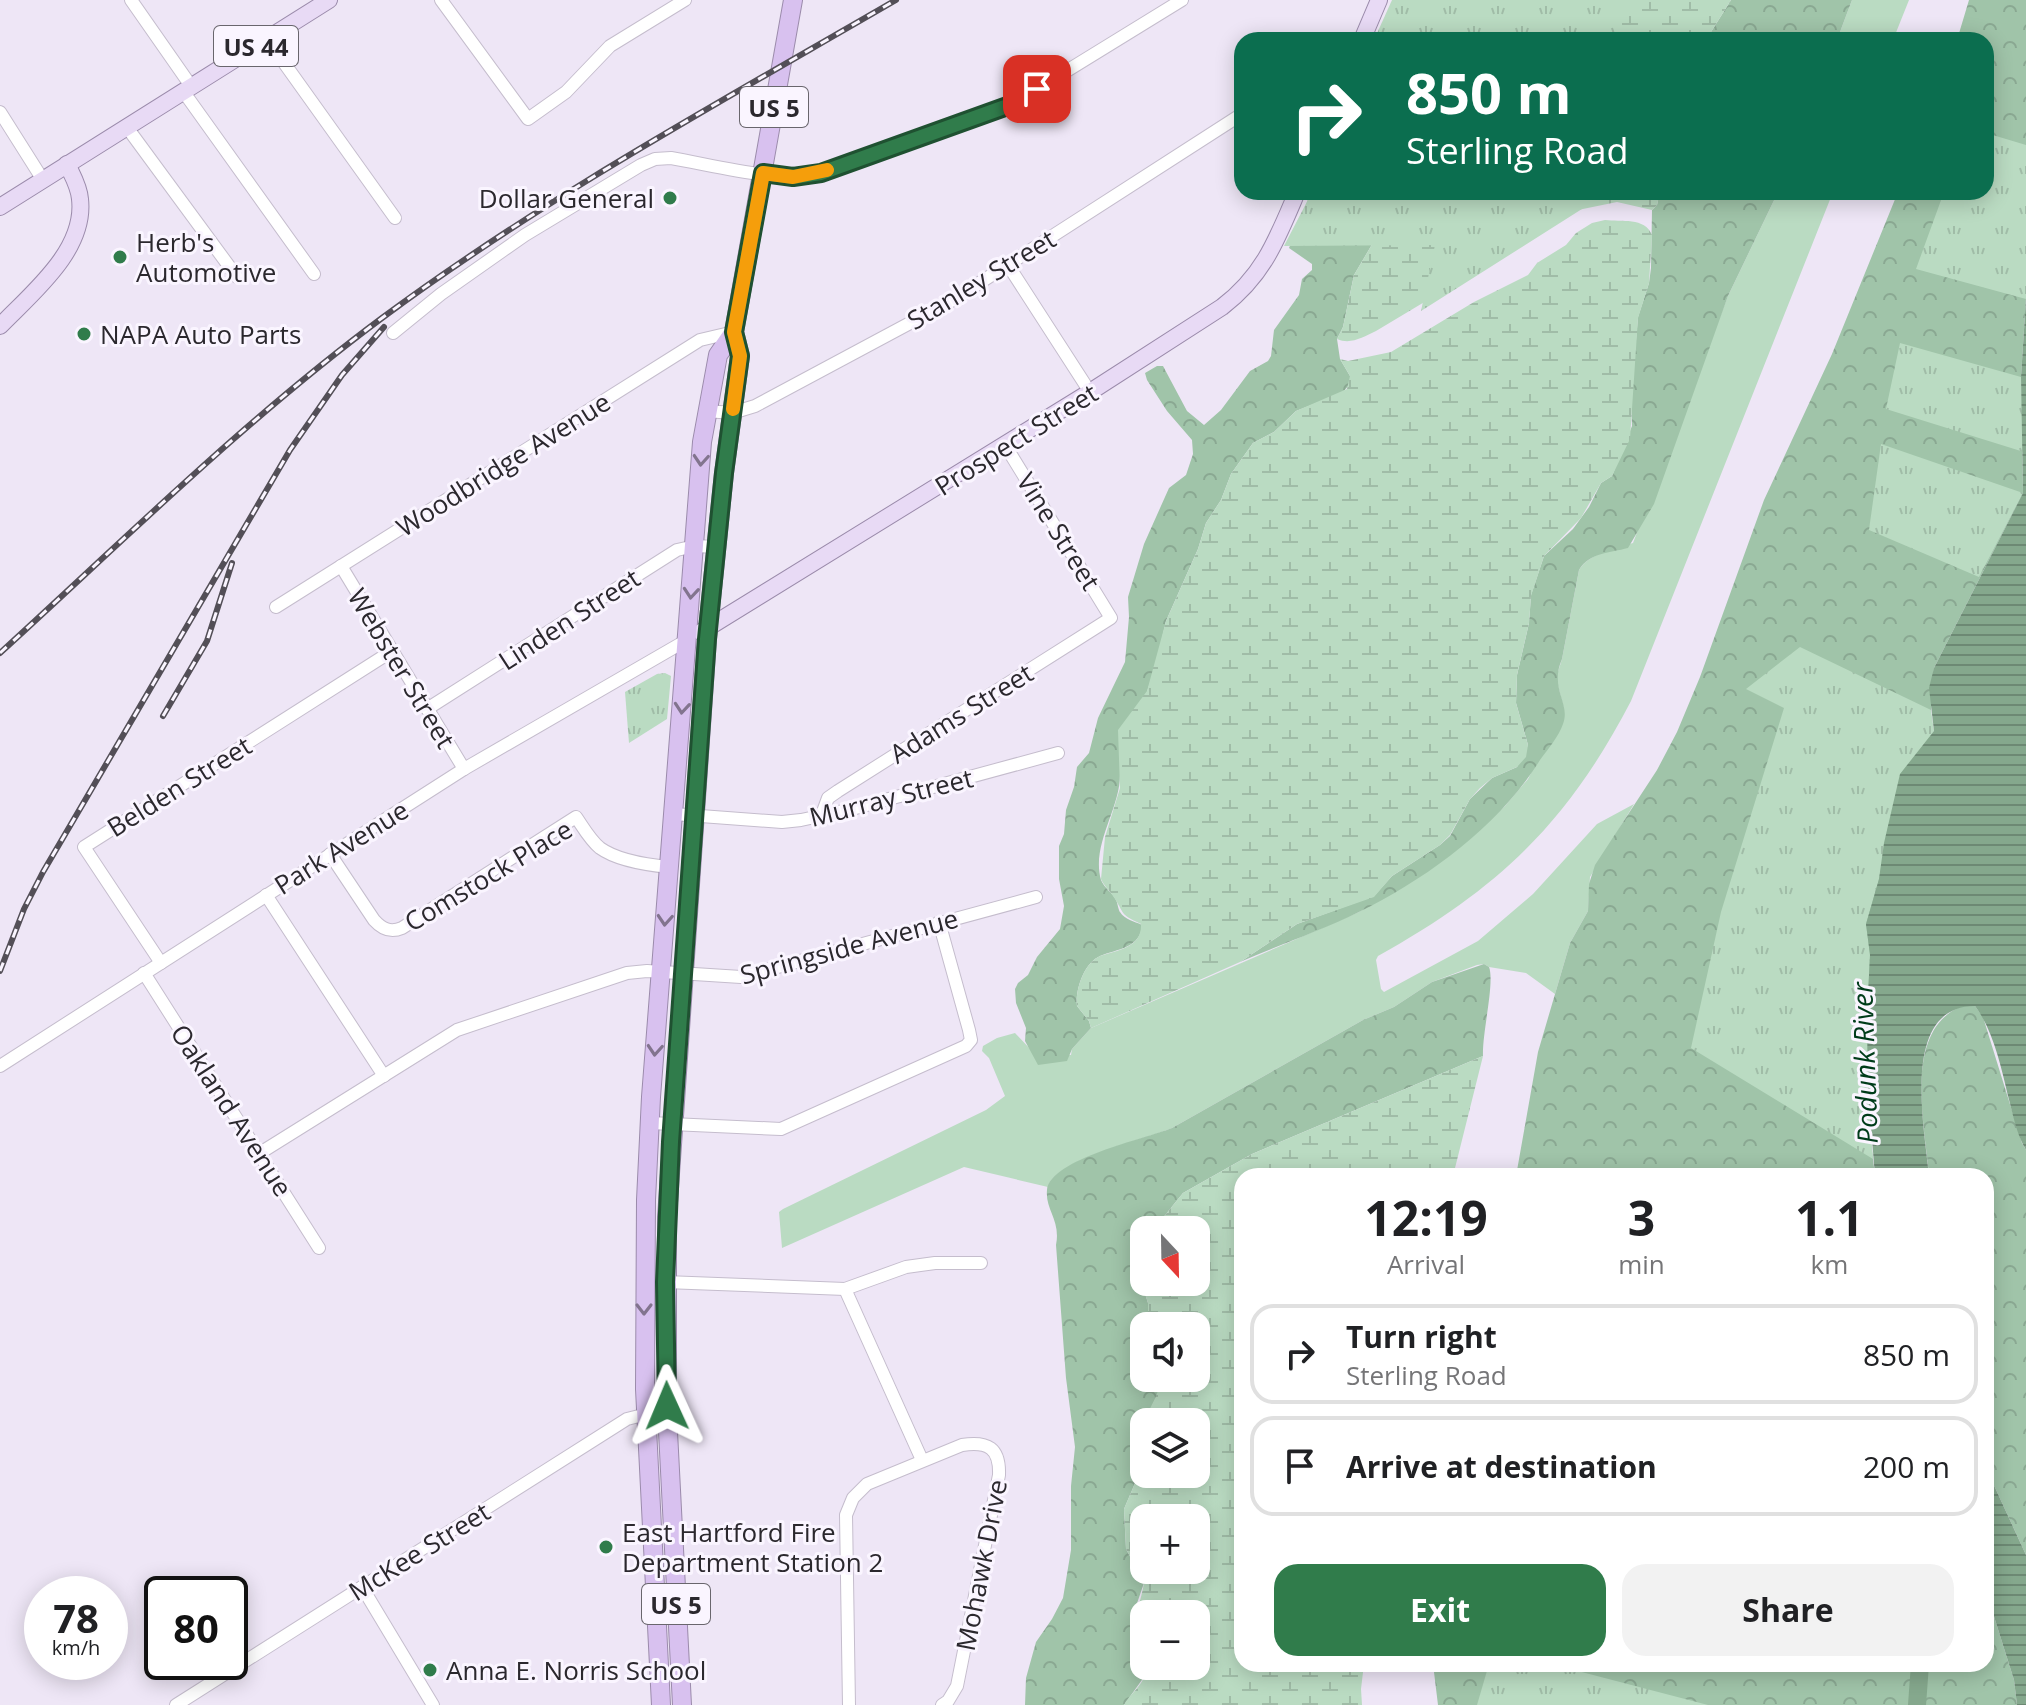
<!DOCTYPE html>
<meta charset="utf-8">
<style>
:root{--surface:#fff;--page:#f2f2f2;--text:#202124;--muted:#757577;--line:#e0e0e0;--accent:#307c4b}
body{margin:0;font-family:"Open Sans",sans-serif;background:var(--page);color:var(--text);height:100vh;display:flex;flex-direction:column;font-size:30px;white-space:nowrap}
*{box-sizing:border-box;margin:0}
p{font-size:26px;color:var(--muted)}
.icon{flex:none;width:44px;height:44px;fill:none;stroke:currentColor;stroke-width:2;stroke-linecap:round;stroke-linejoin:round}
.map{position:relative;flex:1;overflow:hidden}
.panel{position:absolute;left:1234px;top:1168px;width:760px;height:504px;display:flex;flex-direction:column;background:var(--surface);border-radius:24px;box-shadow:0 4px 20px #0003}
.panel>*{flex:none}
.top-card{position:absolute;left:1234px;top:32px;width:760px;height:168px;border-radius:24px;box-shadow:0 4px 20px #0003;background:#0b6e4f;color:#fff;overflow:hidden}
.needle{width:52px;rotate:158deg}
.fabs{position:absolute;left:1130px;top:1216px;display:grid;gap:16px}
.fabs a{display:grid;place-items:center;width:80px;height:80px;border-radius:16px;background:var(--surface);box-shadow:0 4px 20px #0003;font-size:40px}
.speed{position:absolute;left:24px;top:1576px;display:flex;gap:16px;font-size:40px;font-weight:700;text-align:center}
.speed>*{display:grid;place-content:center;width:104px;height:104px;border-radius:50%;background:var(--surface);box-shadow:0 4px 20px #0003;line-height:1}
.speed small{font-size:20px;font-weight:400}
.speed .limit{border:4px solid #111;border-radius:12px;background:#fff;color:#111}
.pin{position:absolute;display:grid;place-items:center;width:68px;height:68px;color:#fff;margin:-34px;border-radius:16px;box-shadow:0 4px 12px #0006}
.me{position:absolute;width:88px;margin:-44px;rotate:359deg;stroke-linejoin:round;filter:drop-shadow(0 0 6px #0008)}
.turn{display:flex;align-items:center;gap:28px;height:168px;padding:0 40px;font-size:36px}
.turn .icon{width:104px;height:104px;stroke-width:2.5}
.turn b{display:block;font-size:56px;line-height:68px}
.eta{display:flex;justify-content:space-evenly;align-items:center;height:136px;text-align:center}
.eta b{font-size:48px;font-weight:700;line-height:56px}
.cta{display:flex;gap:16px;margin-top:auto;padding:16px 40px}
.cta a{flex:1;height:92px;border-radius:24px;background:var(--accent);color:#fff;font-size:32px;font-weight:700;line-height:92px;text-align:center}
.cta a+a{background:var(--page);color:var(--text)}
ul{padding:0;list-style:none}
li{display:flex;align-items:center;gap:24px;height:100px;margin:0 16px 12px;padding:0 24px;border:4px solid var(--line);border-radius:24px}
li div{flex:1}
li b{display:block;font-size:30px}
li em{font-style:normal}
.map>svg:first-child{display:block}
.grass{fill:#badbc2}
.forest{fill:url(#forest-crowns)}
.wetland{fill:url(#wetland-marsh);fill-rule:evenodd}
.park{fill:url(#park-tufts)}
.water{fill:url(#water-rules)}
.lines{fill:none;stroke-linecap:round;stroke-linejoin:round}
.river{stroke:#85a88d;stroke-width:18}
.minor-casing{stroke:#c5bdcd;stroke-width:14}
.major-casing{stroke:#9b8bab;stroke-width:18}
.highway-casing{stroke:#9b8bab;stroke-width:20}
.minor{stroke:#fff;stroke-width:12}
.major{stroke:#e8daf5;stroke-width:16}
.highway{stroke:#d8c1ef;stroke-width:18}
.rail-casing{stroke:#534f57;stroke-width:6}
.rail{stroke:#faf5ff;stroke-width:3;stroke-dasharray:9;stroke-linecap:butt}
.oneway{stroke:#82748e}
.route-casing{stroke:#1f5131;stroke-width:20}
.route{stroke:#307c4b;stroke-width:14}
.slow{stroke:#f59e0b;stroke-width:14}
.poi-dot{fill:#307c4b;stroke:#faf5ff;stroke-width:3}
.labels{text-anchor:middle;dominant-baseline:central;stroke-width:6;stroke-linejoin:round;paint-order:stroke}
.shield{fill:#faf5ff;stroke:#69666d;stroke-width:2}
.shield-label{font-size:24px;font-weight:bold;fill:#2b282e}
.poi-label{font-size:26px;fill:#2b282e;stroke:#faf5ff;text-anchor:start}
.street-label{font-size:26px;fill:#2b282e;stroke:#faf5ff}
.water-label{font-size:28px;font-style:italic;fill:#003c1a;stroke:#faf5ff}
</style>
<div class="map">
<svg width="2026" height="1705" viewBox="0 0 2026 1705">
<defs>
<pattern id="forest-crowns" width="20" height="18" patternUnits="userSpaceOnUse" patternTransform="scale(2)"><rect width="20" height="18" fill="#a0c4a9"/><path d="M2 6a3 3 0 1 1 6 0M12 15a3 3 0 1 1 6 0" fill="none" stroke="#8aa892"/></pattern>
<pattern id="wetland-marsh" width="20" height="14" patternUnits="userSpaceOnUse" patternTransform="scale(2)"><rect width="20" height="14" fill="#badbc2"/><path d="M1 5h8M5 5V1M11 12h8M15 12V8" fill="none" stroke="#a0bca7"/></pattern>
<pattern id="park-tufts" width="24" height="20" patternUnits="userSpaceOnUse" patternTransform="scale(2)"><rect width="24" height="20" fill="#badbc2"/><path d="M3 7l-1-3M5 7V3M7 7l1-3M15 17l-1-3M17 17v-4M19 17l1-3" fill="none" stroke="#a0bca7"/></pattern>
<pattern id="water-rules" width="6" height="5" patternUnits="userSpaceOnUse" patternTransform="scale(2)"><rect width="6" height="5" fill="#85a88d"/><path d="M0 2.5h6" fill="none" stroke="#6d8974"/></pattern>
</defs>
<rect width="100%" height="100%" fill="#eee6f6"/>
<g class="grass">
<path d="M1852,0H1909L1893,40H1837Z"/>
<path d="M1778,192H1833L1631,701C1567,824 1498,889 1378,956L1376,960L1381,989L1384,992L1478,941L1533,894L1597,824L1634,804L1590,877L1588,911L1570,943L1555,994L1526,973L1489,967L1484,964L1477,965L1432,982L1394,1007L1363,1020L1172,1128C1144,1140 1056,1159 1048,1187L964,1167L782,1248L779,1212L783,1209L986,1110L1005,1096L989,1058L982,1051L983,1046L997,1038L1015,1033L1033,1052L1071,1055L1072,1049L1091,1028L1359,912L1420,876L1459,848L1505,806L1528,779L1564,709L1556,678L1562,659L1579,570C1589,553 1615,549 1633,543L1728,296Z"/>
</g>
<g class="forest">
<path d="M1731,0H1852L1837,40H1706Z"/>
<path d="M1969,0H2026V298L2021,377L2023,493L1934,668L1931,710L1871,1142L1875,1176H1516L1538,1052L1570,943L1588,911L1589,884L1595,865L1657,770L1677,732L1700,677L1764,500L1832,354L1898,192H1986V40H1957Z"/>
<path d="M1311,192H1396L1387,219L1354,275L1343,327L1337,339L1340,359L1350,376L1351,383L1342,393L1296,411L1274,432L1253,443L1231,474L1221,500L1206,523L1198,549L1166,621L1156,664L1120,775C1120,809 1091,845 1101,880C1104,888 1113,893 1116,900C1117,901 1119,912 1120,912C1125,920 1134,921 1142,925C1141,948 1117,949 1100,956C1084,963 1075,990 1077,1006L1089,1021L1091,1028L1072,1049L1067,1061L1038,1065L1025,1041L1026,1028L1016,1003L1015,989L1018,983L1028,975L1037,957L1060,929L1064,906L1059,879V846L1064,834L1066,810L1074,787L1077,767L1089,753L1098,718L1125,662L1129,617L1128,597L1144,544L1169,488L1186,475L1193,454L1192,440L1167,411L1147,380L1145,373L1157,366H1163L1187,411L1204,425L1221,410L1250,371L1268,361L1271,356L1274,330L1299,295L1302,279L1312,270V264L1289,248Z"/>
<path d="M1660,192H1778L1728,296L1654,504L1628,548C1610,553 1590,552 1579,570L1562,659C1549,689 1571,703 1563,724C1559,736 1548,749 1540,760C1499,826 1428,878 1359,912C1320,931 1279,945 1240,962L1297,924L1374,896L1392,876L1440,845L1450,836L1470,799L1492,778L1517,767L1528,745L1516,703L1517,675L1529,623L1531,595L1544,556L1573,529L1589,507L1601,483L1612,476L1632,426L1631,399L1638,317L1649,283L1651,268L1652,210L1657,205Z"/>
<path d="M1484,964L1489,967C1495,982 1482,1033 1483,1056L1252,1154L1183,1193L1153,1230H1144V1254L1140,1278L1148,1303V1326H1144V1378H1160L1158,1393L1141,1431L1144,1462L1124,1509L1126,1549L1144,1583L1135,1609L1136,1646L1145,1671L1144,1677L1124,1705H1025L1026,1678L1036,1642L1052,1619L1063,1598L1071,1550V1486L1075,1447L1066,1378L1056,1245C1061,1220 1045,1210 1047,1190C1050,1159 1145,1139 1172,1128L1363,1020L1394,1007L1432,982Z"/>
<path d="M1962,1006H1975L1983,1017L2022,1143L2026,1150V1555L1986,1468V1176H1929C1925,1125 1902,1030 1962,1006Z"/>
<path d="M1986,1591L2014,1680L2017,1705H1438L1433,1664H1986Z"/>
</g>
<g class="wetland">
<path d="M1436,0H1731L1706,40H1423Z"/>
<path d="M1396,192H1660L1657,205L1652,210L1617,202L1578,210L1376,331C1363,337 1351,345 1337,339L1343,327L1354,275L1387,219Z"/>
<path d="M1605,220C1621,222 1645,217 1652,235L1649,283L1638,318L1630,439L1612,476L1601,483L1581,518L1544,556L1531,596L1529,623L1517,675L1516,703L1528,745L1526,757L1517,767L1492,778L1480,788L1470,799L1450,835L1440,845L1392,876L1374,897L1297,924L1240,962L1091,1028L1089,1021L1077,1006C1075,990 1084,963 1100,956C1117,950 1142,948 1141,924C1118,913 1126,915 1113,896C1109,890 1104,886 1101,879L1105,837L1120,788L1118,730L1147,691L1166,621L1198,549L1206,523L1221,500L1231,474L1253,443L1274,432L1296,411L1347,389L1350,376L1340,359L1348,361L1391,352L1474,302L1528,275L1537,263L1566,245L1576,233L1592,223Z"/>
<path d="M1483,1056L1453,1176H1242V1664H1364L1361,1689L1362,1705H1124C1129,1695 1143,1685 1145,1674C1146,1661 1136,1650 1135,1638C1133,1617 1141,1602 1144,1583L1126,1549L1124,1509L1144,1462V1474H1196V1422H1144V1444C1137,1416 1160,1403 1160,1378H1196V1326H1148V1303L1140,1278L1144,1254V1282H1196V1230H1153L1183,1193L1252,1154ZM1196,1518V1570H1144V1518ZM1144,1614H1196V1666H1144Z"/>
</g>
<g class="park">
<path d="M1392,0H1620L1615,40H1374Z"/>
<path d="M1986,133L2026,145V299L1916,269L1944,192H1986Z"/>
<path d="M1312,192H1594L1593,202L1421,311L1435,245L1284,246Z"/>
<path d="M1900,343L2021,377L2024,452L1886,409Z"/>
<path d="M1881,444L2023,493L1979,577L1869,530Z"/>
<path d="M1800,647L1931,710L1934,731L1888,827L1879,879L1866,924L1870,955L1867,1015L1868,1090L1873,1159L1691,1048L1721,912L1784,708L1746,689Z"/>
<path d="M665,673L671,676L667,719L629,743L625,692L657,674Z"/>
<path d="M1489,1664H1551L1708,1705H1477Z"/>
</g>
<g class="water">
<path d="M2026,298V1150C2016,1133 2013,1114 2008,1096C2001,1066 1993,1030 1975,1006C1899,1006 1925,1129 1929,1176H1875L1868,1090L1867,1015L1870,955L1866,924L1879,879L1884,843L1900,774L1934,731L1929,688L1934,668L2023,493L2021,377Z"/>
<path d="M1986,1468L2026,1555V1705H2017L2014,1680L1986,1591Z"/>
</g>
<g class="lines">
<path class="river" d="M1917,1705L1920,1664"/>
<defs>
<g id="minor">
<path d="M131,0L191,86"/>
<path d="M441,0L528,119L566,92L610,46L685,0"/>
<path d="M267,39L395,218"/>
<path d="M183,91L314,274"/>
<path d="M0,112L43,180"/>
<path d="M126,126L237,277"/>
<path d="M1008,265L1090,392"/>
<path d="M393,333L441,294L525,235L641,165L655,159L671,158C713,165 781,184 821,173L1013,104L1182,0"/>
<path d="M707,411L732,413L755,406L953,300L1242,114"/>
<path d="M341,566L464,769"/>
<path d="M276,607L700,340L734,332"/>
<path d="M427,709L677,550L695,546L716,547"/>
<path d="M674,814L782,822L801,820L852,809L1058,753"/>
<path d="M821,817L828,798L838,791L1111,618L1005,445"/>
<path d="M330,854L374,920C382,929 390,933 402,928L576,817C583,827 590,840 600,848C618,861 648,865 669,867"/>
<path d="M266,895L384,1076"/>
<path d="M161,963L84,847L392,651"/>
<path d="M144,973L319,1248"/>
<path d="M0,1066L464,769L687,640"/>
<path d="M650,1123L781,1129L966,1046L971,1040L969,1030L939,922"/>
<path d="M260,1153L457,1030L627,973L647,971L741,977L1036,897"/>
<path d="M665,1282L845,1289L906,1267L935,1263H981"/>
<path d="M845,1289L922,1460"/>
<path d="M362,1587L433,1705"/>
<path d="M176,1705L627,1419L651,1413"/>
<path d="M849,1705L846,1515L853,1498L867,1484L962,1445C988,1441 1000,1448 999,1475L957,1686L948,1701L942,1705"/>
</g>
<g id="major">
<path d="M1362,40L1379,0"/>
<path d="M0,207L329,0"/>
<path d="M0,326C32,293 86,250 80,199C79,186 72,175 67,164"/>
<path d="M701,632L1090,392L1222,307C1264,275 1277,239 1297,192"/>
</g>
<g id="highway">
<path d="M661,1705L645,1389L646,1200L651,1097L702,442L718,355L734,332"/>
<path d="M682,1705L667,1412V1217L707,639L724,473L740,356L734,332L793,0"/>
</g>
</defs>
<use href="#minor" class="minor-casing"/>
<use href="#major" class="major-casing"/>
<use href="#highway" class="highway-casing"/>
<use href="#minor" class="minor"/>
<use href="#major" class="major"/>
<use href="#highway" class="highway"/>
<defs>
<g id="rail">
<path d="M0,653C125,539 246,419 382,318C544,198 722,101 896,0"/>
<path d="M163,716L207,641L232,563"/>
<path d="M0,971L24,909L43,872L290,450L342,375L384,327"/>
</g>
</defs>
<use href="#rail" class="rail-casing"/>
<use href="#rail" class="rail"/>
</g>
<defs><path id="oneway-chevron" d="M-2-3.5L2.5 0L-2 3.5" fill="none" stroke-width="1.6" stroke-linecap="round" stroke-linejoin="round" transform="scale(2)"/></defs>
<g class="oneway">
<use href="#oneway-chevron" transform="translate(701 460) rotate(94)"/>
<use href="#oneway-chevron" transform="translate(691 593) rotate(95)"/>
<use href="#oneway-chevron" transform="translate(682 708) rotate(95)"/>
<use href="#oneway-chevron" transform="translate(665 920) rotate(94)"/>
<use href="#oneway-chevron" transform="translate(655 1050) rotate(94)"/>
<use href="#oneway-chevron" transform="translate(644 1309) rotate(90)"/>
</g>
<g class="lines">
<defs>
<path id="route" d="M667,1406L665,1282L671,1142L707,639L724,473L740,356L734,332L763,173L793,177L821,173L1013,104L1037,89"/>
</defs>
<use href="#route" class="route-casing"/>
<use href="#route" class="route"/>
<path class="slow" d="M733,409L740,356L734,332L763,173L793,177L827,170"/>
</g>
<g class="poi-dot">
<circle cx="670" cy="198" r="8"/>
<circle cx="120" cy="257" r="8"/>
<circle cx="84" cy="334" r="8"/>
<circle cx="606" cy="1547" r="8"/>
<circle cx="430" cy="1670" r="8"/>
</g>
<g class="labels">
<g class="shield">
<rect x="214" y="26" width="84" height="40" rx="6"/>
<rect x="740" y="87" width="68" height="40" rx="6"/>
<rect x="642" y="1584" width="68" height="40" rx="6"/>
</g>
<g class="shield-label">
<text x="256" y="46">US 44</text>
<text x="774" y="107">US 5</text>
<text x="676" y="1604">US 5</text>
</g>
<g class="poi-label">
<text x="654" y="198" text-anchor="end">Dollar General</text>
<text x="136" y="242">Herb's<tspan x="136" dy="30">Automotive</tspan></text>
<text x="100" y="334">NAPA Auto Parts</text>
<text x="622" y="1532">East Hartford Fire<tspan x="622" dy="30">Department Station 2</tspan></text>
<text x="446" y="1670">Anna E. Norris School</text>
</g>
<g class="street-label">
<text transform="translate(981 279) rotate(-31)">Stanley Street</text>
<text transform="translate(1016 439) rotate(-32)">Prospect Street</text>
<text transform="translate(503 464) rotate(-32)">Woodbridge Avenue</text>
<text transform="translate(1059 531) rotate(58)">Vine Street</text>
<text transform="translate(569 619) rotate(-33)">Linden Street</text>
<text transform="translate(402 668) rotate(59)">Webster Street</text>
<text transform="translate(961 713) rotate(-32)">Adams Street</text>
<text transform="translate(179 786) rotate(-32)">Belden Street</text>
<text transform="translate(891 797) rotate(-14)">Murray Street</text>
<text transform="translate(341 847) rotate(-32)">Park Avenue</text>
<text transform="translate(488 875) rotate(-31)">Comstock Place</text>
<text transform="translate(849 946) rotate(-15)">Springside Avenue</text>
<text transform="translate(232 1110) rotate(57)">Oakland Avenue</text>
<text transform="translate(419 1551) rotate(-32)">McKee Street</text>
<text transform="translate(981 1565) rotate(-79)">Mohawk Drive</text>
</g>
<g class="water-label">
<text transform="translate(1864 1063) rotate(-92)">Podunk River</text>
</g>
</g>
</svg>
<div class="fabs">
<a><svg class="needle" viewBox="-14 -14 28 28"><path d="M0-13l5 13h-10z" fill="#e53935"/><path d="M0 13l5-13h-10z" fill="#757577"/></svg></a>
<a><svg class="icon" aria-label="sound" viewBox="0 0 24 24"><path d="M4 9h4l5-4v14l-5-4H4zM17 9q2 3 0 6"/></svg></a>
<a><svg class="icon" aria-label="layers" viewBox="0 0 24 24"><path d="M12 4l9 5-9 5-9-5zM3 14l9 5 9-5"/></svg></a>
<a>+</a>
<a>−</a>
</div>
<div class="speed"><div>78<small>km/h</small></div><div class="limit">80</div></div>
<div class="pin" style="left:1037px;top:89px;background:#d93025"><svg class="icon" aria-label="arrive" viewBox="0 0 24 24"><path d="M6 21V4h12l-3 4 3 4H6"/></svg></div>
<svg class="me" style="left:667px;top:1406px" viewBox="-20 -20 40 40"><path d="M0-17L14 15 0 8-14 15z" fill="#307c4b" stroke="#fff" stroke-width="4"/></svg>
<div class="top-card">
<div class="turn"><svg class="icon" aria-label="right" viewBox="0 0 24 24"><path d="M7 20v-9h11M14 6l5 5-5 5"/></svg><div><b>850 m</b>Sterling Road</div></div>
</div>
<section class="panel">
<div class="eta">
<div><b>12:19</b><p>Arrival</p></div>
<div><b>3</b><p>min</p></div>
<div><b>1.1</b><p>km</p></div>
</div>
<ul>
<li><svg class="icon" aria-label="right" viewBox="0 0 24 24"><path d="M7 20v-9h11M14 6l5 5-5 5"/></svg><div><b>Turn right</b><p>Sterling Road</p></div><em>850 m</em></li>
<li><svg class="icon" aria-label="arrive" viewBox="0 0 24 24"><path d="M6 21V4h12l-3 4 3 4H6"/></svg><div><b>Arrive at destination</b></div><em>200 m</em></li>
</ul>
<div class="cta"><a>Exit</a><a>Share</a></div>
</section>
</div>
